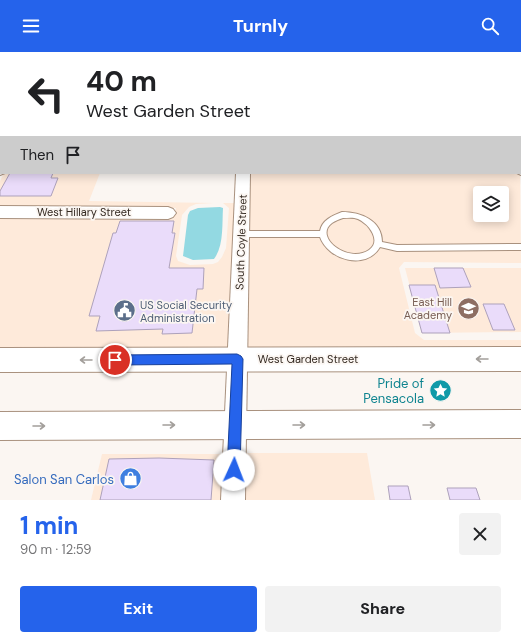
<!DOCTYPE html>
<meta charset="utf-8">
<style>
:root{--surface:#fff;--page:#f2f2f2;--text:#202124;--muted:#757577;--accent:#2563eb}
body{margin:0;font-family:"DM Sans",sans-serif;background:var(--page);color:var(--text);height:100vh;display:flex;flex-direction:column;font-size:15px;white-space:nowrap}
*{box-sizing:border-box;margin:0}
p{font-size:13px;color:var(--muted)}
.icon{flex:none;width:22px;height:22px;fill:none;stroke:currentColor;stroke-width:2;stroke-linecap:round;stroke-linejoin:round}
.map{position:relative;height:448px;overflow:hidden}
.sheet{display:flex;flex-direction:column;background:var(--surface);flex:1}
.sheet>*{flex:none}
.banner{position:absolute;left:0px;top:0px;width:521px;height:122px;box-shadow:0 2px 10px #0003;background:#fff;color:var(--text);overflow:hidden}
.tools{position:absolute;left:473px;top:134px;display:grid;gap:8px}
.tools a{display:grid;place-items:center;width:36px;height:36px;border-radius:4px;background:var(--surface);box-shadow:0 2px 10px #0003;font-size:20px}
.pin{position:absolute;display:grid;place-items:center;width:34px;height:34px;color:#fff;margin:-17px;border:2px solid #fff;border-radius:50%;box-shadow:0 1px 4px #0007}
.me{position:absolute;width:44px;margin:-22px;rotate:2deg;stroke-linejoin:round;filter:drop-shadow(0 0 3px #0008)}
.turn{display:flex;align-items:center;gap:14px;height:84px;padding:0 20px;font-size:18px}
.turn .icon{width:52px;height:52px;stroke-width:2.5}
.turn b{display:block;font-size:28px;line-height:34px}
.then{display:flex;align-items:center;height:38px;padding:0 20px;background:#0003;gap:8px;font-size:15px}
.round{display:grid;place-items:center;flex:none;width:42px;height:42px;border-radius:4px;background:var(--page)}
.head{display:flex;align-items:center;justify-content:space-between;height:68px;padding:0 20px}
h1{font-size:24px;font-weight:700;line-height:30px;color:var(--accent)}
.cta{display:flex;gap:8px;margin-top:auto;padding:8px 20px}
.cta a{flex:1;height:46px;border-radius:4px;background:var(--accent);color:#fff;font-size:16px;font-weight:700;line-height:46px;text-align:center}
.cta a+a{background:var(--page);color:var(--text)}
header{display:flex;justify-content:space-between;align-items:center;height:52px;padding:0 20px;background:var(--accent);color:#fff;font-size:18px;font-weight:700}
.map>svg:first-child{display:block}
.built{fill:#feeada;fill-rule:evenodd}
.water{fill:#93d9e2}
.building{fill:#eadcfa;stroke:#ada1bb}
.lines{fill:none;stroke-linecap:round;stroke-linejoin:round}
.lane-casing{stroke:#a9917e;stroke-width:2}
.street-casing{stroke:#a9917e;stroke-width:2}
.primary-casing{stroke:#a9917e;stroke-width:2}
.lane{fill:#fff;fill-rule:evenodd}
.street{fill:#fff;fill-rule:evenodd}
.primary{fill:#fff;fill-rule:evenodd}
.oneway{stroke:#a39f9b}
.route{fill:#2563eb;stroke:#184099}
.labels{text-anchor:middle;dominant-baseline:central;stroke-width:3.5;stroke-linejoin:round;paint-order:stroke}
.street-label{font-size:11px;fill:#332921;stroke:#fbf6f2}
.education-label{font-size:11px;fill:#785e54;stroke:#fbf6f2;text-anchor:end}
.service-label{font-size:11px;fill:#4e5e75;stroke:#fbf6f2;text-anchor:start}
.near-culture-label{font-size:13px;fill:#0d838f;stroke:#fbf6f2;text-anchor:end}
.near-shop-label{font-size:13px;fill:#366cbe;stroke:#fbf6f2;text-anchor:end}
</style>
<header><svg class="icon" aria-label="menu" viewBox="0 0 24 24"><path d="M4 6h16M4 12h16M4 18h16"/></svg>Turnly<svg class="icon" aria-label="search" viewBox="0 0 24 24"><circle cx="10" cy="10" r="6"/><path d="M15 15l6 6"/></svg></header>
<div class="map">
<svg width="521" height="448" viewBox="0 0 521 448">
<rect width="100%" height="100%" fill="#fbf6f2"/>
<g class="built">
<path d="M520,111L521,211L404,210L399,216L415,281L424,288H521V294L246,295L250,121H520ZM480,141H502V163H480Z"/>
<path d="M4,121H100L89,149L214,151L196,152L189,155L182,163L176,204L178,209L190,213L213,212L218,210L222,205L226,196L229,156L223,151H236L229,295H0V165L173,167L176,156L0,154V129Z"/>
<path d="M405,216H521V280L422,281Z"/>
<path d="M244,401H367L375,448H243Z"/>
<path d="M102,402H224L222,448H91Z"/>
</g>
<path class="water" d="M220,155L223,156C222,172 224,194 214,207L193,208L183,204L188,163L190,159L198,156Z"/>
<g class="building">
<path d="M10,121H53L51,126H58L51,144H0V139Z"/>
<path d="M120,169H174L172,181H175L169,216H204L203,237H197L192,281L162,282L163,277L96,279L100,264H89L113,181H116Z"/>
<path d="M434,216H463L471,235L440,236Z"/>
<path d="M409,233H435L450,281H422Z"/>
<path d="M483,252H504L515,278H493Z"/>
<path d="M159,406L214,408L211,448H100L109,407Z"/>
<path d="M388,434H408L411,448H390Z"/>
<path d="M447,436H476L480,448H450Z"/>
</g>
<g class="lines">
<defs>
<g id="lane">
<rect x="0" y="11" width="1" height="2"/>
<path d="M520,118H521V123L517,121H520Z"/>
<path d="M342,160C360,160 382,168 382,190L397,193L521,192V198L397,199L380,195C366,219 328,208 320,185H241L237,182L241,179H320C322,168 332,164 342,160ZM343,166C348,166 353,165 358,167C369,172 382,189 369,198C348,212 313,185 332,171C335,169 339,167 343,166Z"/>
</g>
<g id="street">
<rect x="242" y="0" width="10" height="1"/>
<rect x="420" y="0" width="10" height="1"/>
<rect x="520" y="58" width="1" height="8"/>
<rect x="0" y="59" width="1" height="8"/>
<path d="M1,112V121H5L0,123Z"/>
<path d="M236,121H250L245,448H221Z"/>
<path d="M0,154L168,155L173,157L176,161L173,165L168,167L0,166Z"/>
</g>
<g id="primary">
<path d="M521,295V319L0,320V296Z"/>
<path d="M521,358V386L0,388V360Z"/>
</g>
</defs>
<use href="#lane" class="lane-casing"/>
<use href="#street" class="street-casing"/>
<use href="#primary" class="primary-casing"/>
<use href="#lane" class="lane"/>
<use href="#street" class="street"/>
<use href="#primary" class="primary"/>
</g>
<defs><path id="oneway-shaft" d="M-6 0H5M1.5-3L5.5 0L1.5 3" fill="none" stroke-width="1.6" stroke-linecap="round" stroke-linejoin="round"/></defs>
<g class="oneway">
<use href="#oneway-shaft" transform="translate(482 307) rotate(180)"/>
<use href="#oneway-shaft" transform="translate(86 308) rotate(180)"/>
<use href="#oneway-shaft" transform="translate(169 373)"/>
<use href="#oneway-shaft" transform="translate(299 373)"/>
<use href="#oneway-shaft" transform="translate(429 373)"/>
<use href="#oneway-shaft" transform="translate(39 374)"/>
</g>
<path class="route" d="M237,302L241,304L243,307L240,418L238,422L234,424L229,422L227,418L232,312L115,313L111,311L110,308L111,304L115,303Z"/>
<defs>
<symbol id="school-disc" viewBox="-11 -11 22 22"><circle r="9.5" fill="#8d6e63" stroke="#fbf6f2"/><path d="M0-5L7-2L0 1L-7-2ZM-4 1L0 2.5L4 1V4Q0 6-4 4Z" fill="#fff"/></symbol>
<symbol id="civic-disc" viewBox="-11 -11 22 22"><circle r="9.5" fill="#5c6f8a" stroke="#fbf6f2"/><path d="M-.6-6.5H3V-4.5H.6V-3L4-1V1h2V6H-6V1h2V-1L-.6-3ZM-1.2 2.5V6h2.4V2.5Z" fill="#fff"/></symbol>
<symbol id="sight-disc" viewBox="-11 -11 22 22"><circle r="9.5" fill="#0f9aa8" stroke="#fbf6f2"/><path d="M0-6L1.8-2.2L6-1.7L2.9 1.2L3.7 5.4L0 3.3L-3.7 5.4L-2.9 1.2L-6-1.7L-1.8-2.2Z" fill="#fff"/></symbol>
<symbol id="shop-disc" viewBox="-11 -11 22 22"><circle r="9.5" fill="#3f7fe0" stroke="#fbf6f2"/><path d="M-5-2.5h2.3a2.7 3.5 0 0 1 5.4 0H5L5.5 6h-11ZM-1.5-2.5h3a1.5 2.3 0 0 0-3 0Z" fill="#fff"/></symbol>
</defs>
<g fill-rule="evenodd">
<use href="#school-disc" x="456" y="244" width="25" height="25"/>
<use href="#civic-disc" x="112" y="246" width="25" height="25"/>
<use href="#sight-disc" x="428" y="326" width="25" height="25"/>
<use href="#shop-disc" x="118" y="414" width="25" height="25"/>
</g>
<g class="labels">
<g class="street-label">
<text x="84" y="160">West Hillary Street</text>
<text transform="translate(241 190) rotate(-88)">South Coyle Street</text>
<text x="308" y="307">West Garden Street</text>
</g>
<g class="education-label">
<text x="452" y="250">East Hill<tspan x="452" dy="13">Academy</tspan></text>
</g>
<g class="service-label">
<text x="140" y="253">US Social Security<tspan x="140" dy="13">Administration</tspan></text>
</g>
<g class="near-culture-label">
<text x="424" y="331">Pride of<tspan x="424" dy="15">Pensacola</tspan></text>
</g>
<g class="near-shop-label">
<text x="114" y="427">Salon San Carlos</text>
</g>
</g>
</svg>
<div class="tools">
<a><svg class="icon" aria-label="layers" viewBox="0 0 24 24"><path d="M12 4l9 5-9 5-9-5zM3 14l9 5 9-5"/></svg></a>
</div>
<div class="pin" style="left:115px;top:308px;background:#d93025"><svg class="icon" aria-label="arrive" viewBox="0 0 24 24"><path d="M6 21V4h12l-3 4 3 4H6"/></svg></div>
<svg class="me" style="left:234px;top:418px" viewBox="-20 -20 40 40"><circle r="19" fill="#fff"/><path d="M0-13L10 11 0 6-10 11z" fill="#2563eb"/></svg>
<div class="banner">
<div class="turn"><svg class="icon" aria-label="left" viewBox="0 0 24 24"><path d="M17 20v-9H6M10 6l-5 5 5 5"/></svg><div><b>40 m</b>West Garden Street</div></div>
<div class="then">Then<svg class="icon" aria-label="arrive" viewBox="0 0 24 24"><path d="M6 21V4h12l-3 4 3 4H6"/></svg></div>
</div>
</div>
<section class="sheet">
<div class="head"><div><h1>1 min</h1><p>90 m · 12:59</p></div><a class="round"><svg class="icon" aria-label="close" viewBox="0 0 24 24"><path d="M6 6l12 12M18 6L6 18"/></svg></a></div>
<div class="cta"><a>Exit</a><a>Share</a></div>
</section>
